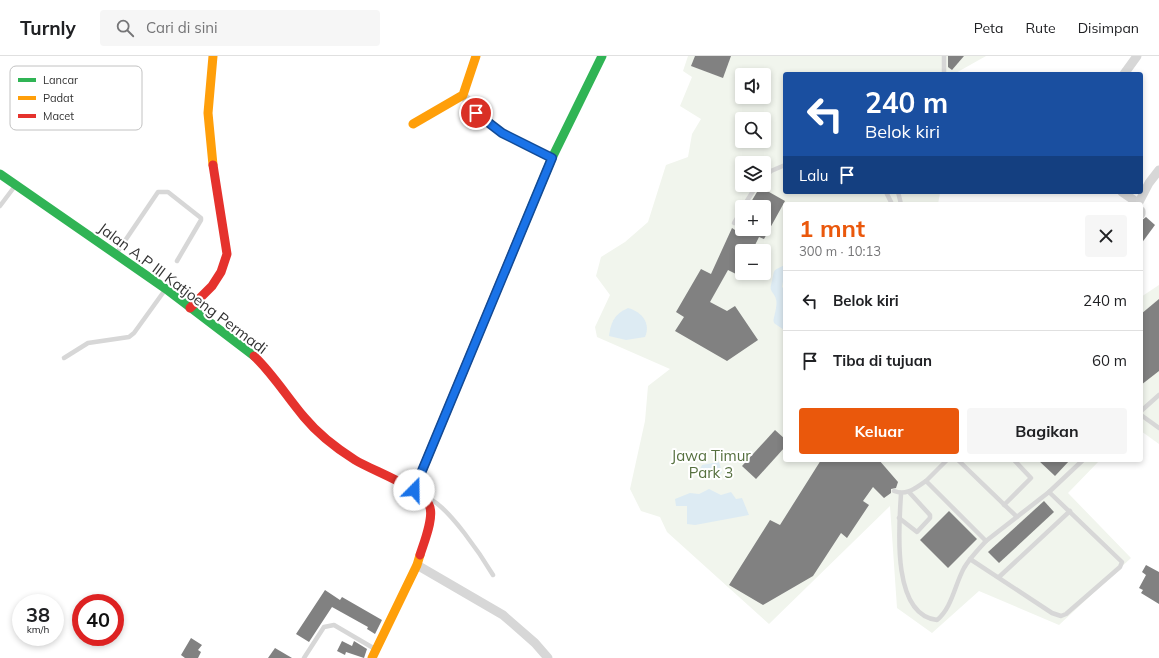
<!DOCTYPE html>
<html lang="id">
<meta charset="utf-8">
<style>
:root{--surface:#fff;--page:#f6f6f6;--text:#202124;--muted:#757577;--line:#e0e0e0;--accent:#ea580c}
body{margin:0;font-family:Mulish,sans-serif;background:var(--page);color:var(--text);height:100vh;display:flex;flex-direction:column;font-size:15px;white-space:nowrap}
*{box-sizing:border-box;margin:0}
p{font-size:13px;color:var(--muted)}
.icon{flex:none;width:22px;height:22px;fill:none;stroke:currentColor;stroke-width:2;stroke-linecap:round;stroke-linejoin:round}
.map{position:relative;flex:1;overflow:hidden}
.side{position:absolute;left:783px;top:146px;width:360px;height:260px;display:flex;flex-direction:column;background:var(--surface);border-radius:4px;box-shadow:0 2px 6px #0003}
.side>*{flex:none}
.hud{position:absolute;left:783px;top:16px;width:360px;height:122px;border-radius:4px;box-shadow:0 2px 6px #0003;background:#1a4fa0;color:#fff;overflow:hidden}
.buttons{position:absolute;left:735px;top:12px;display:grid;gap:8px}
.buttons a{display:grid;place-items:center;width:36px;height:36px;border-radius:4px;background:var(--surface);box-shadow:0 2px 6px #0003;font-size:20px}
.speed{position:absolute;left:12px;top:538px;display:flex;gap:8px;font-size:20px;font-weight:700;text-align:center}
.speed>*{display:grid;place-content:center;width:52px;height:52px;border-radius:50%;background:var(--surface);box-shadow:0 2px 6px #0003;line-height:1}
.speed small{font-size:10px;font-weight:400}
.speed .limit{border:6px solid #d22;background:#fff;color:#111}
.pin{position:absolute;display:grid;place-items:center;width:34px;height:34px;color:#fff;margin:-17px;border:2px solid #fff;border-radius:50%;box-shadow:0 1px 4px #0007}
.me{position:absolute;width:44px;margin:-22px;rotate:22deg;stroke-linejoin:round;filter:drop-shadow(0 0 3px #0008)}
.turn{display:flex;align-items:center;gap:14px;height:84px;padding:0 16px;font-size:18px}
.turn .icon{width:52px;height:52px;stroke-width:2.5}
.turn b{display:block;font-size:28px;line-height:34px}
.then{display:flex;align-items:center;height:38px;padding:0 16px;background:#0003;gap:8px;font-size:15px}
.round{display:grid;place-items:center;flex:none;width:42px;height:42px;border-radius:4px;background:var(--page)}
.head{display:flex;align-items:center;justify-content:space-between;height:68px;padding:0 16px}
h1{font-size:24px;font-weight:700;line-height:30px;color:var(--accent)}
.cta{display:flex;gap:8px;margin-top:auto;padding:8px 16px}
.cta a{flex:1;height:46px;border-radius:4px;background:var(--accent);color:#fff;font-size:16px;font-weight:700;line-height:46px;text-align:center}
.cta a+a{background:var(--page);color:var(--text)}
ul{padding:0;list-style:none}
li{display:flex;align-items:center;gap:12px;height:60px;padding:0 16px;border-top:1px solid var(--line)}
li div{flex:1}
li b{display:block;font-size:15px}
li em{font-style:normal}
header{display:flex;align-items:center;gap:24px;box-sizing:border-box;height:56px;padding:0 20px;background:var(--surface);border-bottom:1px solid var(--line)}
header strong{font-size:19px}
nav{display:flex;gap:22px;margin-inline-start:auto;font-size:14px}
.search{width:280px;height:36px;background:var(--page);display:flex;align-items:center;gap:10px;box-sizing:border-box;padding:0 14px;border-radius:4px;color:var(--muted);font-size:15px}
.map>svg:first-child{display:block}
.green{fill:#f1f5ed;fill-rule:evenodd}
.water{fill:#ddebf3}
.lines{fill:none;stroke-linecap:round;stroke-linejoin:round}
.canal{stroke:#ddebf3;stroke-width:11}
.building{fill:#818181}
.lane{stroke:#d7d7d7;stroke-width:4.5}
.street{stroke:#d7d7d7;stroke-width:9}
.fast{stroke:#30b455;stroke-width:9}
.slow{stroke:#ff9f0a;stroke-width:9}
.jam{stroke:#e5322d;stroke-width:9}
.route-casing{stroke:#114b97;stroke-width:10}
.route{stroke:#1a73e8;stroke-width:7}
.labels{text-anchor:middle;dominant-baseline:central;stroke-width:4;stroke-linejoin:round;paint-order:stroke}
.street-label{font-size:15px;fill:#333;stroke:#fff}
.park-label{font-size:15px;fill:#56703f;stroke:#fff}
.key{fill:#fff;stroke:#c2c2c2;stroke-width:1}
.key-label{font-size:11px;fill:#333}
</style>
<header>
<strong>Turnly</strong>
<div class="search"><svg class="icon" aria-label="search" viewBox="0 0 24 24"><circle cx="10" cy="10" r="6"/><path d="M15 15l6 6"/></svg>Cari di sini</div>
<nav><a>Peta</a><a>Rute</a><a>Disimpan</a></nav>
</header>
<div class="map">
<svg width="1159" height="602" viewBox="0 0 1159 602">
<rect width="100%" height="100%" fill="#fff"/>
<g class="green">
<path d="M688,0H986L954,18H785V136H942L940,137L938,148H785V404H1100L1068,437L1131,502L1059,569L979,535L932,577L897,552L890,450L769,568L667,476L660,461L641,455L630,433L645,365L648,330L670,313L597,281L595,271L610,239L596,220L601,201L625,186L648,166L666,109L688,101L692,78L701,63L680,50L692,21L683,15ZM742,19H764V41H742ZM742,63H764V85H742ZM742,107H764V129H742ZM742,151H764V173H742ZM742,195H764V217H742Z"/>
<path d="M1159,229V388L1141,375V241Z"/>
</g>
<g class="water">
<path d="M628,252C642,256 651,267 645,281L626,284L609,280C611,265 615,258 628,252Z"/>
<path d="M719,406L722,416L718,421L699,423V415L702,409Z"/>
<path d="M709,433L721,439L731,436L736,443L742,442L749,459L695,469L687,468V450H676L675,443L690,437L699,438Z"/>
</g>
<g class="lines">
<path class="canal" d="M785,215L779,218L776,232C785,242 782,252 779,264L785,268"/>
</g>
<g class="building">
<path d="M695,0H731L723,22L691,10Z"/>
<path d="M948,0H964L952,14L948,11Z"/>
<path d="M760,131L785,145L764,183L759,181L752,195H742V221L728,214L710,246L727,255L735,250L758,284L727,305L675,275L684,261L676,256L701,213L711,218L732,172L735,174L742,161V173H764V151H748Z"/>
<path d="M1146,161L1155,169L1141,188V165Z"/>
<path d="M1159,243V315L1141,329V258Z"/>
<path d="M775,374L785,383V391L756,423L742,410Z"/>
<path d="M821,404H879L898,426L896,432L891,433V437L884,442L873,431L863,445L869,449L847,482L841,477L813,520L763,549L729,529L770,464L780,469Z"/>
<path d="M1038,404H1070L1055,420Z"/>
<path d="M1044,445L1054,456L999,507L988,496Z"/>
<path d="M949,455L977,483L948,512L920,484Z"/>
<path d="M1146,509L1159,516V548L1141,537L1143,534L1139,532L1146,519L1142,516Z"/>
<path d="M325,534L340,544L342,541L382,564L375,578L367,573L368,571L332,551L309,586L296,578Z"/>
<path d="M191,582L202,589L198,594L201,596L198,602H185L181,599Z"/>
<path d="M342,585L352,590L354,585L367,593L364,602L346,596L345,599L337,595Z"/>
<path d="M275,592L292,602H268Z"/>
</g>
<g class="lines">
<g class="lane">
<path d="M944,0V18"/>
<path d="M764,121L771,115L785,109"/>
<path d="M886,136L892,148"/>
<path d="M898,136L901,148"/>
<path d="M0,150L15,130"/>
<path d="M743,151L757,129"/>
<path d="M734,167L742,154"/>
<path d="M116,198L158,136H168L201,162V164L177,205"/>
<path d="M64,302L88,287L129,281L134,277L165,234"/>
<path d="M1141,355L1159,339"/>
<path d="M1141,359L1159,372"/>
<path d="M958,404L1017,461"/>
<path d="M926,425L947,404"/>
<path d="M894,435C907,440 915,432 926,425L986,485L1049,436L1083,404"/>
<path d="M901,438C899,470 891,559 937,564C952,552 955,528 964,512C970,502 978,494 986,485"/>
<path d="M430,443C450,453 481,499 493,519"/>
<path d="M1004,449L1031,422L1014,404"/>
<path d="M899,462L917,476L930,462V459L909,436"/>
<path d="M970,503L1052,557L1061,560L1066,558L1120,511L1122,506L1049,436"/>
<path d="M999,521L1070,455"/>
<path d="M304,602L324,571L334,569L375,593"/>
</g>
<g class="street">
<path d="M1124,18L1137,0"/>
<path d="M463,39C489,73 513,84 552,102"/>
<path d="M1122,136L1138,147"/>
<path d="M1138,148L1149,127L1159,114"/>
<path d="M1141,155V158"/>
<path d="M417,509L503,559L535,587L548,602"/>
</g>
<g class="fast">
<path d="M0,118L166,233L254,300"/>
<path d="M522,174L552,102L602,0"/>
</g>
<g class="slow">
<path d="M213,0L208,57L213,109"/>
<path d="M413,68L463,39L476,0"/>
<path d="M372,602L417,509L420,499"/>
</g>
<g class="jam">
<path d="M190,252L212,230L221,216L227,198L213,109"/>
<path d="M254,300C273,318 287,341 304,361C318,378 336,392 355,404C373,415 422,432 429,449C435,460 424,486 420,499"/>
<path d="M414,434L522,174"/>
</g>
</g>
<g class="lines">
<defs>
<path id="route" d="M414,434L552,102L502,77L476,57"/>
</defs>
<use href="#route" class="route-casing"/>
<use href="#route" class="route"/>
</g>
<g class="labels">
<g class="street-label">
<text transform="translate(183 232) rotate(37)">Jalan A.P III Katjoeng Permadi</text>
</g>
<g class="park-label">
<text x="711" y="399">Jawa Timur<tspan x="711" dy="17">Park 3</tspan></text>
</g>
</g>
<rect x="10" y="10" width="132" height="64" rx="6" class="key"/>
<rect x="18" y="22" width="18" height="4" fill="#30b455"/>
<rect x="18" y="40" width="18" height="4" fill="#ff9f0a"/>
<rect x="18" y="58" width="18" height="4" fill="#e5322d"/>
<g class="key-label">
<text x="43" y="28">Lancar</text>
<text x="43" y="46">Padat</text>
<text x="43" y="64">Macet</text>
</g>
</svg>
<div class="buttons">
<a><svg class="icon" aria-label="sound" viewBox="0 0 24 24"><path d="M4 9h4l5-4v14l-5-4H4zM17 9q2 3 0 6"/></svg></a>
<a><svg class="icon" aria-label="search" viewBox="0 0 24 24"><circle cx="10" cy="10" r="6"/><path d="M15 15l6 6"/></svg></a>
<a><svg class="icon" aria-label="layers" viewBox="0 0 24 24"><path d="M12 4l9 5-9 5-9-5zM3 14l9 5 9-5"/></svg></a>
<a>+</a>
<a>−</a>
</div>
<div class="speed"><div>38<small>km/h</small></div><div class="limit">40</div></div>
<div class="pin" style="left:476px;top:57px;background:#d93025"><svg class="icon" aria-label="arrive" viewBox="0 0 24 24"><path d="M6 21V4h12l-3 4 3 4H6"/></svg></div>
<svg class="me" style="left:414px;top:434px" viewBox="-20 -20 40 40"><circle r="19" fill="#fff"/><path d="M0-13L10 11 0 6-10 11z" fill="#1a73e8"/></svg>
<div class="hud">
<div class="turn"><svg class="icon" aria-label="left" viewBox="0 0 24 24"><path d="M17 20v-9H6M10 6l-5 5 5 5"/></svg><div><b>240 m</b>Belok kiri</div></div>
<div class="then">Lalu<svg class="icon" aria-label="arrive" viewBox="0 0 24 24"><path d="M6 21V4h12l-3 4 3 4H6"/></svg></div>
</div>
<section class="side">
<div class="head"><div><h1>1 mnt</h1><p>300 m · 10:13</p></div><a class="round"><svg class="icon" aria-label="close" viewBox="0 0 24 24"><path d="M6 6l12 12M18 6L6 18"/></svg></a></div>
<ul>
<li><svg class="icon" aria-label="left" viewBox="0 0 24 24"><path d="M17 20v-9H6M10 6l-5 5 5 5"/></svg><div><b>Belok kiri</b></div><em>240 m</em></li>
<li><svg class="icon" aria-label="arrive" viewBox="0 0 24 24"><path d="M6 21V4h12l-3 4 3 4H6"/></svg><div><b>Tiba di tujuan</b></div><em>60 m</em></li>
</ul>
<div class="cta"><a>Keluar</a><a>Bagikan</a></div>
</section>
</div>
